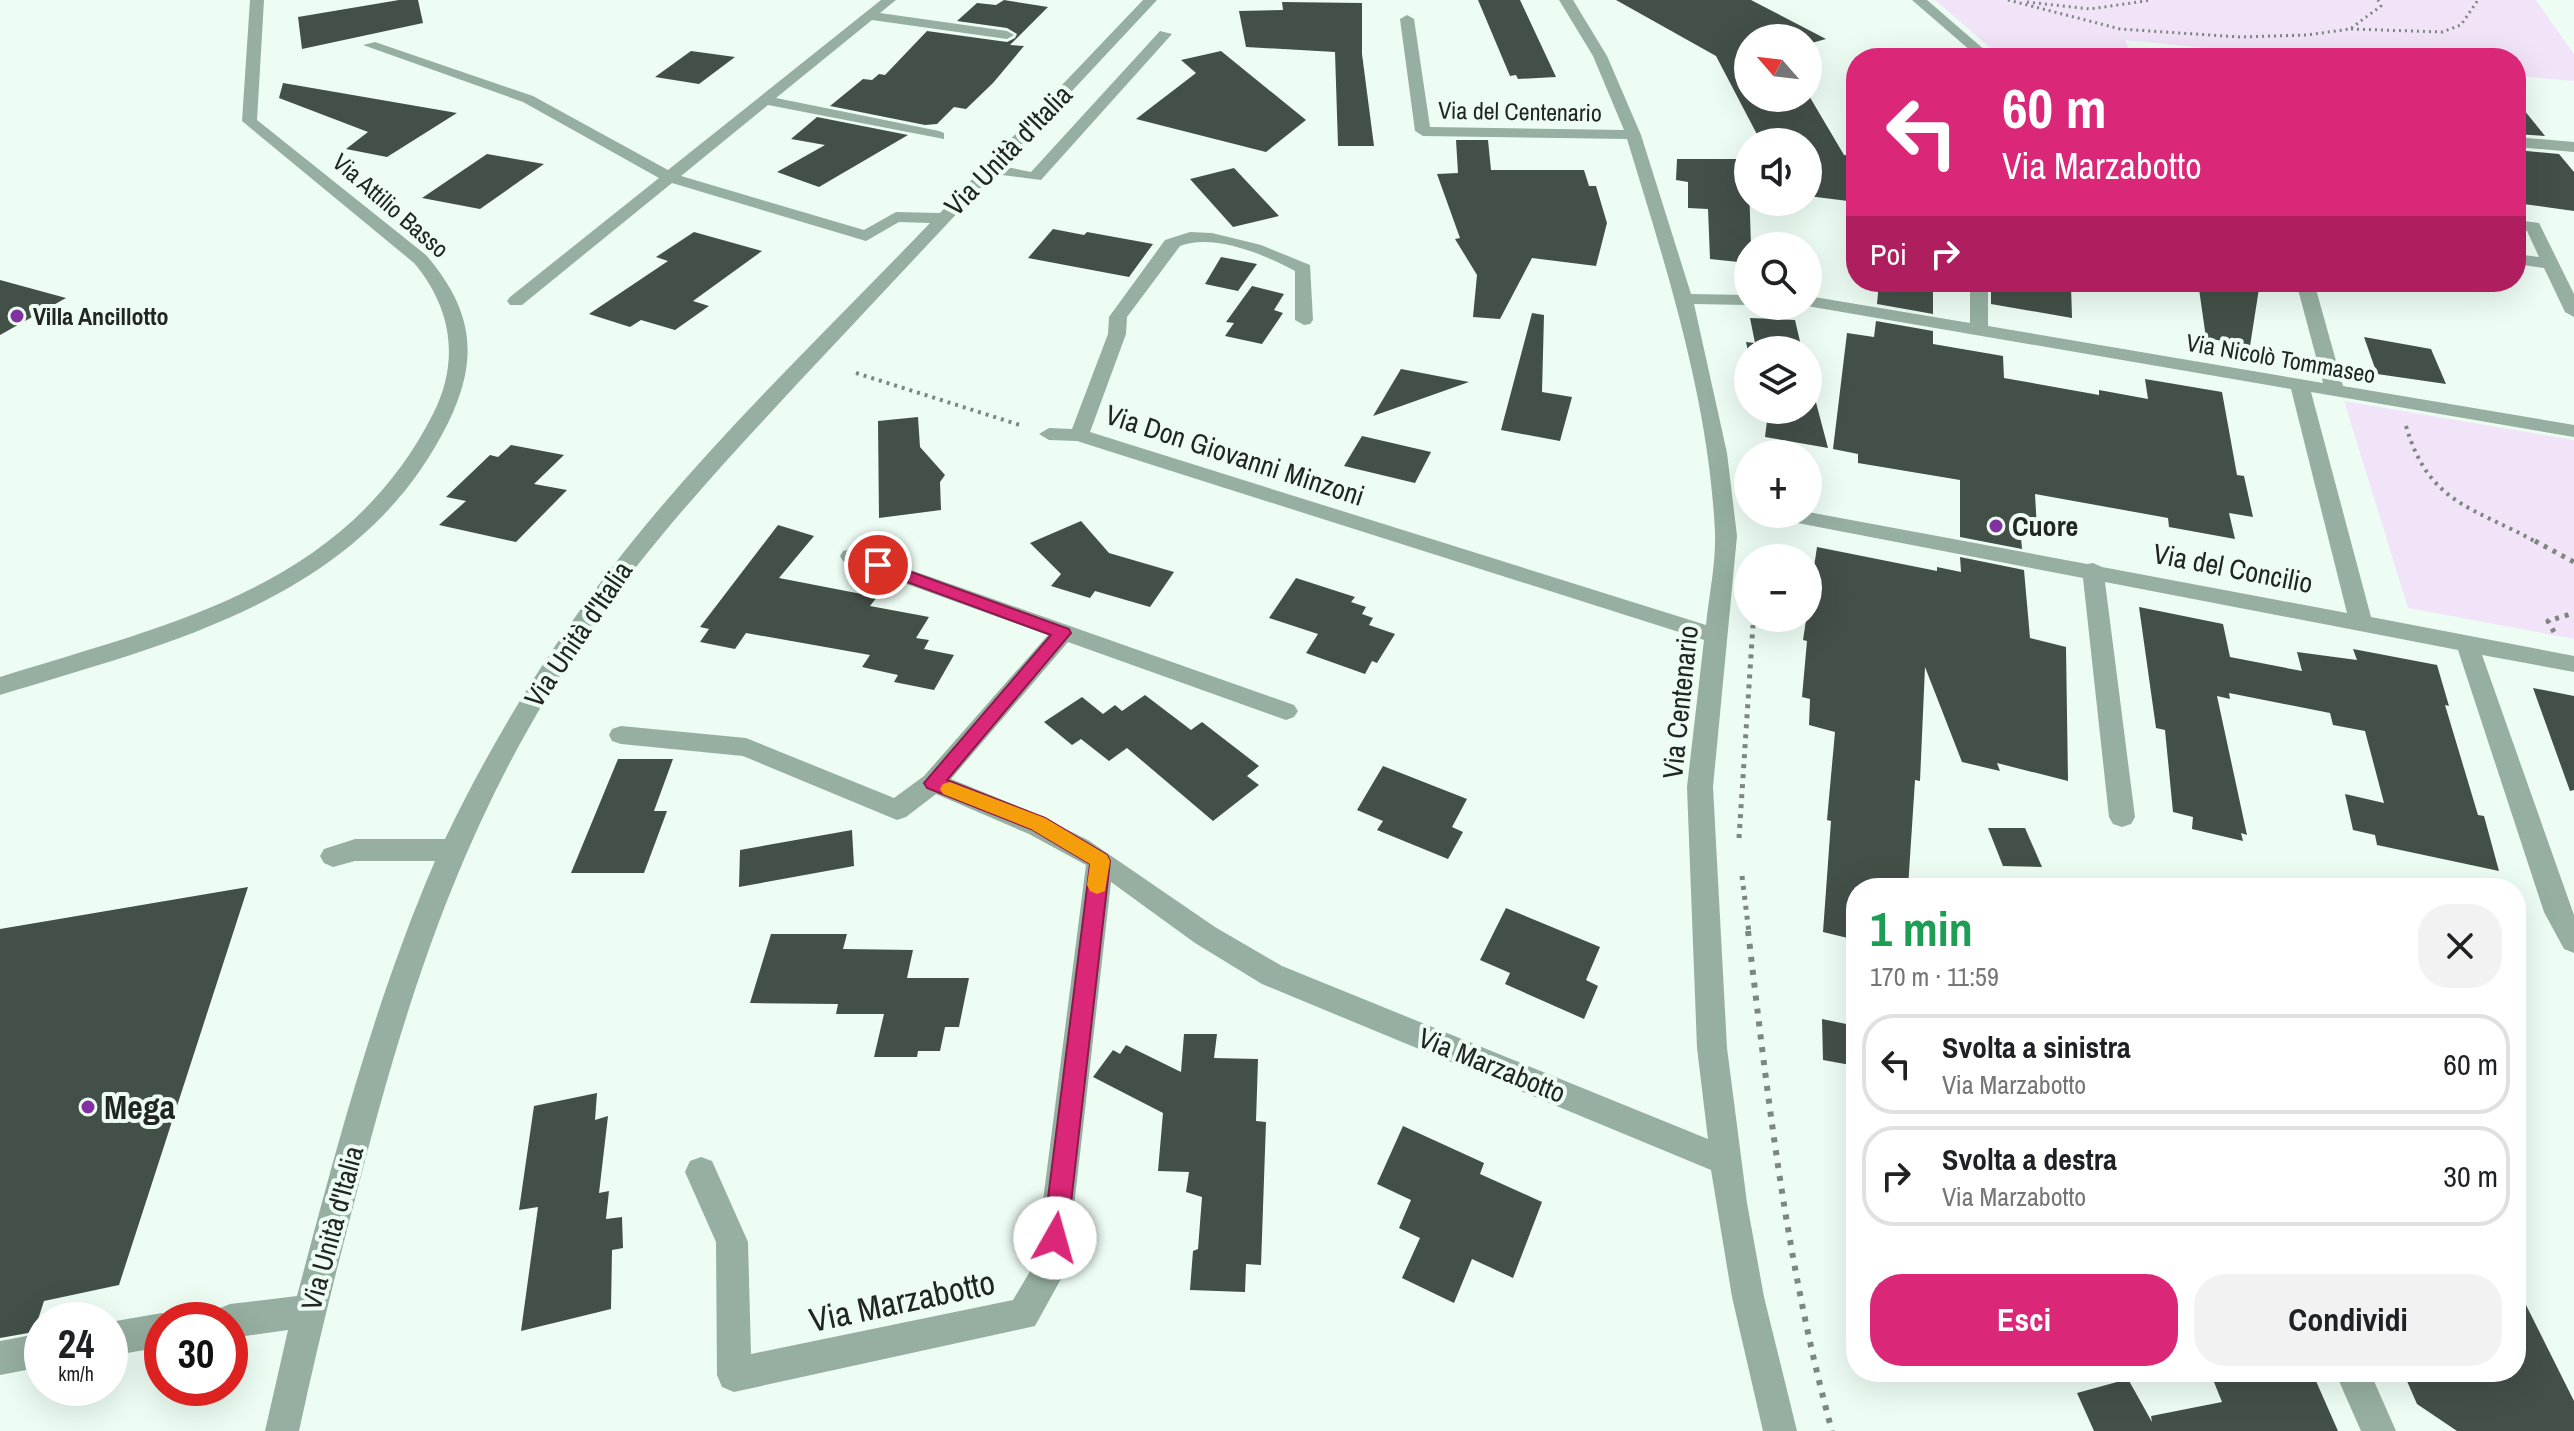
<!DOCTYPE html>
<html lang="it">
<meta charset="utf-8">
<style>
:root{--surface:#fff;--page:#f2f2f2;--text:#202124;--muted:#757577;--line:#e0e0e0;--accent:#db2777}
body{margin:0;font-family:"Archivo Narrow",sans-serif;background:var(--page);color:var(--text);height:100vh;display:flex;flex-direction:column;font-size:30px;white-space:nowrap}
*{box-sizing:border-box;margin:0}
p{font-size:26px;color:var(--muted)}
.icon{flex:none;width:44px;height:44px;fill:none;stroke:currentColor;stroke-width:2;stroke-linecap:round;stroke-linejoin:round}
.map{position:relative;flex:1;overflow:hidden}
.side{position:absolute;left:1846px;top:878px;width:680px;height:504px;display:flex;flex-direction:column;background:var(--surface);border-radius:32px;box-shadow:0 8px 32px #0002}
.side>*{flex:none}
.guide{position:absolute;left:1846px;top:48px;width:680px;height:244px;border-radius:32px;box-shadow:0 8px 32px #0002;background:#db2777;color:#fff;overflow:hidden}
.needle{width:52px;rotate:298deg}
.controls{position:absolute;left:1734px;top:24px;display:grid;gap:16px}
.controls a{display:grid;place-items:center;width:88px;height:88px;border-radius:50%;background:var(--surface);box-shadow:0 8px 32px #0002;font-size:40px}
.speed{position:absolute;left:24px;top:1302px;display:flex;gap:16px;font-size:40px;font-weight:700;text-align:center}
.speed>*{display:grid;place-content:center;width:104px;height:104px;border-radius:50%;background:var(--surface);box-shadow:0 8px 32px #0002;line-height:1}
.speed small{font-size:20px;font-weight:400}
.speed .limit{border:12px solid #d22;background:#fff;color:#111}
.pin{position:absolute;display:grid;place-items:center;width:68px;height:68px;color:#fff;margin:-34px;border:4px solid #fff;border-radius:50%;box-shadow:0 2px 8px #0007}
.me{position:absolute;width:88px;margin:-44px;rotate:7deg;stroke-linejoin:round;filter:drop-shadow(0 0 6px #0008)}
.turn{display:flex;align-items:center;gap:28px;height:168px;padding:0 24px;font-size:36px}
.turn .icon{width:104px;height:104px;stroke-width:2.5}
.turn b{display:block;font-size:56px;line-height:68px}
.then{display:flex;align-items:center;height:76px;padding:0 24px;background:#0003;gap:16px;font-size:30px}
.round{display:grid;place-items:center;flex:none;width:84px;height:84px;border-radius:32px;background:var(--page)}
.summary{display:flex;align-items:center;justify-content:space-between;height:136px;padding:0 24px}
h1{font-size:48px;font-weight:800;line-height:60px;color:#1e9e55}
.primary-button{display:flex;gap:16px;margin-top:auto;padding:16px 24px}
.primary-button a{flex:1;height:92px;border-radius:32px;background:var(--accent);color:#fff;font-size:32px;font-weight:800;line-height:92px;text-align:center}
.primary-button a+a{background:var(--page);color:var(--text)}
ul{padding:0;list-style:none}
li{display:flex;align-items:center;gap:24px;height:100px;margin:0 16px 12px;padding:0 8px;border:4px solid var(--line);border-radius:32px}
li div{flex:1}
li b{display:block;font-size:30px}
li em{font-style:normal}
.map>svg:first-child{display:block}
.green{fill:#f2e4f8}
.building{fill:#435048}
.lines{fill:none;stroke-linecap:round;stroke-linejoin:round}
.path-far3{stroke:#7d8781;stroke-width:3;stroke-dasharray:2 4;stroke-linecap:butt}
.path-far2{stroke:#7d8781;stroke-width:4;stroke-dasharray:3 5;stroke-linecap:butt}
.path-far1{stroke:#7d8781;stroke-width:5;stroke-dasharray:4 6;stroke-linecap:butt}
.path{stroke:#7d8781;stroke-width:6;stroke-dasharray:5 8;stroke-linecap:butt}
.minor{fill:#96afa0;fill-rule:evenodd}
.route{fill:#db2777;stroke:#8e194d;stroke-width:2}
.slow{fill:#f59e0b}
.poi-dot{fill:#8131a1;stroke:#edfdf3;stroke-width:3}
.labels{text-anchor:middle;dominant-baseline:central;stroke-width:8;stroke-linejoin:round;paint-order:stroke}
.far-street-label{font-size:24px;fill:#212623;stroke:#edfdf3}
.far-poi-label{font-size:24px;font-weight:bold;fill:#212623;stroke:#edfdf3;text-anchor:start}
.street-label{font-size:28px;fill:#212623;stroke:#edfdf3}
.poi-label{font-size:28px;font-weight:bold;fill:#212623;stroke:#edfdf3;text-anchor:start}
.near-poi-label{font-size:34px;font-weight:bold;fill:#212623;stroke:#edfdf3;text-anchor:start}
.near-street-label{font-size:34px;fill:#212623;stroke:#edfdf3}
</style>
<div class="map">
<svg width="2574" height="1431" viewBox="0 0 2574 1431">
<rect width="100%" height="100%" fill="#edfdf3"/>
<g class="green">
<path d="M1935,0H2536L2574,54V81L2516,76V58H2306L2125,40L2133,58H2002Z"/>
<path d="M2344,401L2574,440V639L2408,608Z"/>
</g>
<g class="building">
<path d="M399,0H418L423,23L302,49L298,17Z"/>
<path d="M1004,0L1048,7L1010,45L1024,46L993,83L966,109L954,107L937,124L925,125L830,106L863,79L872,80L879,74L885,75L927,31L1007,42L1015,38L1017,34L1007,28L957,21L977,3L996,5Z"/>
<path d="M1478,0H1520L1556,77L1518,79L1516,75L1510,76Z"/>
<path d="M1616,0H1751L1826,39L1808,44V38H1748V98H1808V94L1844,155L1856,156V202L1808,196V142H1761L1716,56Z"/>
<path d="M1282,2L1362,3V54L1374,146H1338L1335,52L1246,47L1239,11L1283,10Z"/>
<path d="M691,51L735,57L699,84L655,77Z"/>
<path d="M1221,51L1306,120L1266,152L1136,119L1196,73L1181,60Z"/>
<path d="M283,83L457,113L387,157L346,149L368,132L279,98Z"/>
<path d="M2516,100L2545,136L2516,134Z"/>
<path d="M817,117L908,135L819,187L777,172L825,145L791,139Z"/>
<path d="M1456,140H1488L1491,170H1584L1589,186H1596L1607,223L1596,266L1532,258L1500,319L1473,317L1477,275L1455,239L1460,238L1437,174L1458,173Z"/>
<path d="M2516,150L2559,154L2574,172V211L2516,203Z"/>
<path d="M487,154L544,164L480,209L422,198Z"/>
<path d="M1744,154H1748L1751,246H1748V263L1710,259L1708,209L1688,208V182L1676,180L1677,159H1747Z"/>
<path d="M1234,168L1279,216L1233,227L1190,179Z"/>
<path d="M1053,229L1084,235L1087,232L1153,244L1129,277L1028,258Z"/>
<path d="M694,232L762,251L693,301L709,306L675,330L641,320L630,327L589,314L668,261L656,257Z"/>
<path d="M1221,257L1257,264L1238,291L1205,284Z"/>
<path d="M0,280L66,298L0,335Z"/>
<path d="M1879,282H1933V314L1877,304Z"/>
<path d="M1991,282H2050L2071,285L2072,318L1991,304Z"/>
<path d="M2198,282H2260L2250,346L2206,338Z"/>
<path d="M1252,286L1284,294L1274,310L1283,313L1262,344L1225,336L1234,323L1226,322Z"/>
<path d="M1532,313L1544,315L1542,392L1572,397L1560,441L1501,430Z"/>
<path d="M1750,318L1795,320L1802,350L1748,351L1746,342L1755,343Z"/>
<path d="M1876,321L1933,331V344L2003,356L2004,378L2099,395V390L2148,399L2145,379L2222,392L2237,475L2244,476L2253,517L2229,513L2235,539L2169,527L2168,518L2035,494L2037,529L2020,526L2022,549L1960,537V480L1858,463V454L1833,449L1847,333L1874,337Z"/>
<path d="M2364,337L2431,349L2446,384L2377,374Z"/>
<path d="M1401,369L1469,382L1373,416Z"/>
<path d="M1808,372L1828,448L1765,437L1768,413L1755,411L1808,410Z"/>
<path d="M918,417L920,447L945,475L940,482L941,510L879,518L878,421Z"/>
<path d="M1362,436L1431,452L1415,483L1344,466Z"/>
<path d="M511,445L564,455L534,484L567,490L516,542L439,525L466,501L446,497L490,455L498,457Z"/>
<path d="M1081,521L1109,553L1174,572L1150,607L1095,591L1090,598L1051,586L1061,574L1030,543Z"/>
<path d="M778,525L814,536L779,578L877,597L870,606L929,617L916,638L929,640L924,649L954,655L934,690L894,682L898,675L862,667L870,655L746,633L735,649L700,642L709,629L700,627Z"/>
<path d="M1817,547L1937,571V567L1961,572L1960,557L2024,570L2030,638L2066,647L2068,781L1997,763L2000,771L1962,762L1925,667L1920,781L1915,780L1908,888H1856V940L1823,932L1831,821L1827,820L1835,732L1809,725L1810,699L1802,697L1807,641L1803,640Z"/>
<path d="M1296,578L1355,597L1351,602L1366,607L1362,614L1373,618L1369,625L1395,634L1377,663L1372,661L1365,674L1306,653L1318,634L1269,618Z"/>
<path d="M2139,607L2223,624L2230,657L2302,671L2297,652L2357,660L2353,649L2437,665L2449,706L2445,705L2478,815L2484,816L2499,871L2377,845L2375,835L2353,830L2345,794L2384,803L2365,731L2333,725L2330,713L2229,693L2230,699L2217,696L2247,835L2241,833L2243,841L2192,829L2193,817L2173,812L2165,730L2156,728Z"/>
<path d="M2533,688L2574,696V790L2570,791Z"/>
<path d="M1145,695L1191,730L1202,722L1259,766L1247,776L1259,785L1213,821L1127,748L1109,761L1081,739L1072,745L1044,722L1082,697L1103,714L1115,705L1122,711Z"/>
<path d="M618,759H673L654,811H667L644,873H571Z"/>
<path d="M1383,766L1467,799L1452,827L1463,832L1448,859L1377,830L1383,821L1357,810Z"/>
<path d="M1988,828H2025L2042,867L2003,866Z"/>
<path d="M852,830L854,866L739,887L740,850Z"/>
<path d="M248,887L119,1285L44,1301L34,1332L0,1338V929Z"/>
<path d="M1506,908L1600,947L1586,980L1598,986L1584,1019L1505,984L1510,973L1480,960Z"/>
<path d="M771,934H847L843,949L913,950L907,978H969L959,1027H945L940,1051H918L917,1057H874L884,1014H836L838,1004L750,1003Z"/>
<path d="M1822,1019L1856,1026V1066L1823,1060Z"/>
<path d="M1184,1034H1217L1214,1058L1258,1059L1256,1121L1266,1122L1261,1265L1246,1264L1245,1292L1190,1290L1193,1251L1198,1249L1202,1197L1186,1192L1189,1172L1158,1171L1163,1113L1093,1077L1113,1050L1120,1054L1126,1045L1181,1072Z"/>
<path d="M597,1093L595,1120L608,1116L599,1193L609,1191L606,1219L622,1217L623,1248L612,1250L611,1309L521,1331L538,1207L519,1210L534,1106Z"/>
<path d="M1403,1126L1484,1163L1480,1174L1542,1202L1513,1278L1472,1259L1454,1303L1402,1278L1420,1238L1399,1228L1411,1200L1377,1184Z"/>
<path d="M2516,1285L2574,1401V1431H2457L2417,1404L2403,1372H2516Z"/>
<path d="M2210,1372H2312L2338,1431H2094L2077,1393L2128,1379L2152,1422L2151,1416L2222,1402Z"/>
</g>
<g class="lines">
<g class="path-far3">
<path d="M2008,0L2120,29L2240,37L2307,35L2350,29L2381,6L2378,0"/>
<path d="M2027,2L2090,9L2152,0"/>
<path d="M2351,29L2442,32L2461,25L2478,0"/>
</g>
<g class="path-far2">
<path d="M856,373L1023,426"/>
<path d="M2406,426C2429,505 2474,507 2538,543"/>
</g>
<g class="path-far1">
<path d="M2535,541L2574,562"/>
<path d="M2554,632L2548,621L2574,613"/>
<path d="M1739,838L1753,625"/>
<path d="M1742,876L1749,933"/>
</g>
<path class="path" d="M1748,931C1768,1100 1787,1267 1832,1431"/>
<g class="minor">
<path d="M250,0H264L257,120L426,255C473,310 480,358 448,423C361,599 173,642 0,695V677C171,623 344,589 433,414C460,361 452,308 414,263L242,121Z"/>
<path d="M881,0H896L880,13L1007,31L1014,35L1007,39L872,20L776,98L939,131L944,133V139L768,105L681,176L864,230L896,212L940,213L1143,0H1157L1002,166L1031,172L1160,31L1172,34L1041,180L994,174C928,244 863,314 797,384C727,460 656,535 597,620C472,798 414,972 360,1180C338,1263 317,1347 299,1431H265L288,1330L230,1338V1320H214L218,1309L230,1304L297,1296C336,1149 375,1000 435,861H355L333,867L324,863L320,856L324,849L355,839H445C491,743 547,651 613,566C708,443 823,335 930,223L899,222L866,241L672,183L522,305H510L507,301L510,297L659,178L523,102L363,45L375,42L533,96L668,170Z"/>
<path d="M1559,0H1573L1607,56L1641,135L1691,294L1748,295V305L1694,304L1727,453L1737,536L1713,787L1727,1048L1747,1203L1764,1297L1797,1431H1763L1732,1297L1711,1170L1262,984L1195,943L1111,882L1067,1268L1035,1326L734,1392L722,1387L717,1375L716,1242L685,1172L690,1161L701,1157L712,1161L748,1242L751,1354L1013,1300L1035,1263L1086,865L1029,834L936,794L906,817L897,820L743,756L621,744L612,741L609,735L612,729L621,726L746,738L894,798L924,776L1048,635L843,561L840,556L843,551L851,549L1294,705L1298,711L1294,717L1286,720L1068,642L951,779L1027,810L1088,840L1215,927L1282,966L1708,1139L1697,1048L1687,787L1704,640L1077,441L1049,440L1039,434L1049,428L1072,429L1108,334L1109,317L1165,240L1190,232L1212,233L1261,245L1310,265L1313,320L1310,324L1304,325L1295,320V271C1266,255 1213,233 1180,246L1127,317L1126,334L1090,432L1706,625C1709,595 1716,563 1715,533C1709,399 1666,267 1627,139L1423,136L1415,131L1400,19L1407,15L1414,19L1430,127L1624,130L1593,56Z"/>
<path d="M1912,0H1927L1994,58H1979Z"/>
<path d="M2516,137L2574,142V152L2516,147Z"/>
<path d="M2516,220L2539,223L2541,227L2574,294V317L2565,312L2544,268L2516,264V254L2539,257L2527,231L2516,230Z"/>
<path d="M1970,282H1988V326L2323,383L2296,282H2314L2343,386L2574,425V437L2311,392L2371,617L2574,656V672L2482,655L2574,915V953L2564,949L2544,912L2458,650L2105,582L2135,817L2131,824L2122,827L2113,824L2109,817L2083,578L1777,519L1774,514L1808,512L2087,564L2093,563L2102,567L2347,613L2291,389L1807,306L1808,296L1970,323Z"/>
<path d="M162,1313L175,1320H162V1347L110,1356V1322Z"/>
<path d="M42,1333V1367L0,1375V1341Z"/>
<path d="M2335,1372H2370L2396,1431H2361Z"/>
</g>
</g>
<path class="route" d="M878,560L1069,629L1071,633L947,780L1045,818L1107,855L1110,861L1067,1238L1064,1247L1055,1250L1046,1247L1043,1238L1090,864L1031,829L927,788L924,783L1051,635L872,569L870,565L872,561Z"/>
<path class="slow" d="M950,782L1045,818L1107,855L1110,861L1105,891L1097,894L1090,891L1087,885L1090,864L1031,829L943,794L940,789L943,784Z"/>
<g class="poi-dot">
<circle cx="17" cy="316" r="8"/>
<circle cx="1996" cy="526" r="8"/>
<circle cx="88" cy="1107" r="8"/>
</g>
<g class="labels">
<g class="far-street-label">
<text transform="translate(1520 111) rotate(1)">Via del Centenario</text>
<text transform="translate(391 205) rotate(41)">Via Attilio Basso</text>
<text transform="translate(2281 358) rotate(10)">Via Nicolò Tommaseo</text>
</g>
<g class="far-poi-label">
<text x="33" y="316">Villa Ancillotto</text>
</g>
<g class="street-label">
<text transform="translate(1008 150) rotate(-46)">Via Unità d'Italia</text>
<text transform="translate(1235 455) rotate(18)">Via Don Giovanni Minzoni</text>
<text transform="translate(2233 568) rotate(11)">Via del Concilio</text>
<text transform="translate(578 634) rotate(-56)">Via Unità d'Italia</text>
<text transform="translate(1680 702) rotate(-84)">Via Centenario</text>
<text transform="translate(1492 1065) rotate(22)">Via Marzabotto</text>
<text transform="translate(332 1228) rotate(-75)">Via Unità d'Italia</text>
</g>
<g class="poi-label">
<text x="2012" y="526">Cuore</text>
</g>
<g class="near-poi-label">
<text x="104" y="1107">Mega</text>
</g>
<g class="near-street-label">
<text transform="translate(902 1301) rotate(-12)">Via Marzabotto</text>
</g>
</g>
</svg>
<div class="controls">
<a><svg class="needle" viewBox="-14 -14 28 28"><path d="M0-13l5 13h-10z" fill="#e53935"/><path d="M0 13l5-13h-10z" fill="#757577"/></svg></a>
<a><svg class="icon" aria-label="sound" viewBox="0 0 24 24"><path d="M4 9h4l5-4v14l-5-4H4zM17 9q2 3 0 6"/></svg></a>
<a><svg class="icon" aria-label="search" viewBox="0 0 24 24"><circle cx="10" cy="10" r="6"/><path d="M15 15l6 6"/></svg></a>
<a><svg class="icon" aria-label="layers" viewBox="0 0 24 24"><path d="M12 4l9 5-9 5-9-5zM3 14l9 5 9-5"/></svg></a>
<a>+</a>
<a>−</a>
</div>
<div class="speed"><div>24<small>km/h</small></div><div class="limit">30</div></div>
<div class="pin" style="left:878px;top:565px;background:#d93025"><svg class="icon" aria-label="arrive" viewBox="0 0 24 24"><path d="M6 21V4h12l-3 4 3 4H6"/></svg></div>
<svg class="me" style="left:1055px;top:1238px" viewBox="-20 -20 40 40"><circle r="19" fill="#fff"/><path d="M0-13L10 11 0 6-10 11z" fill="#db2777"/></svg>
<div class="guide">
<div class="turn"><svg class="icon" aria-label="left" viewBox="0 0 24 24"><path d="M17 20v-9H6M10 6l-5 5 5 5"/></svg><div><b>60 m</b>Via Marzabotto</div></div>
<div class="then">Poi<svg class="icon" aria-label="right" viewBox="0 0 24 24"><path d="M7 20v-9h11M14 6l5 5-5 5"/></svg></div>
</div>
<section class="side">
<div class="summary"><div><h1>1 min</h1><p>170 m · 11:59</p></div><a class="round"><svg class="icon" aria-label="close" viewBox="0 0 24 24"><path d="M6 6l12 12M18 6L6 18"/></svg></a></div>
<ul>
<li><svg class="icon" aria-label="left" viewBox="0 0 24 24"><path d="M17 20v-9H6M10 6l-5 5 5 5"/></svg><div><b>Svolta a sinistra</b><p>Via Marzabotto</p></div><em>60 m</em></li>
<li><svg class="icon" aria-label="right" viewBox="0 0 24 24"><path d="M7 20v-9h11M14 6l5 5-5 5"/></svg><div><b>Svolta a destra</b><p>Via Marzabotto</p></div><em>30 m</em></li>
</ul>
<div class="primary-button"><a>Esci</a><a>Condividi</a></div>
</section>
</div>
